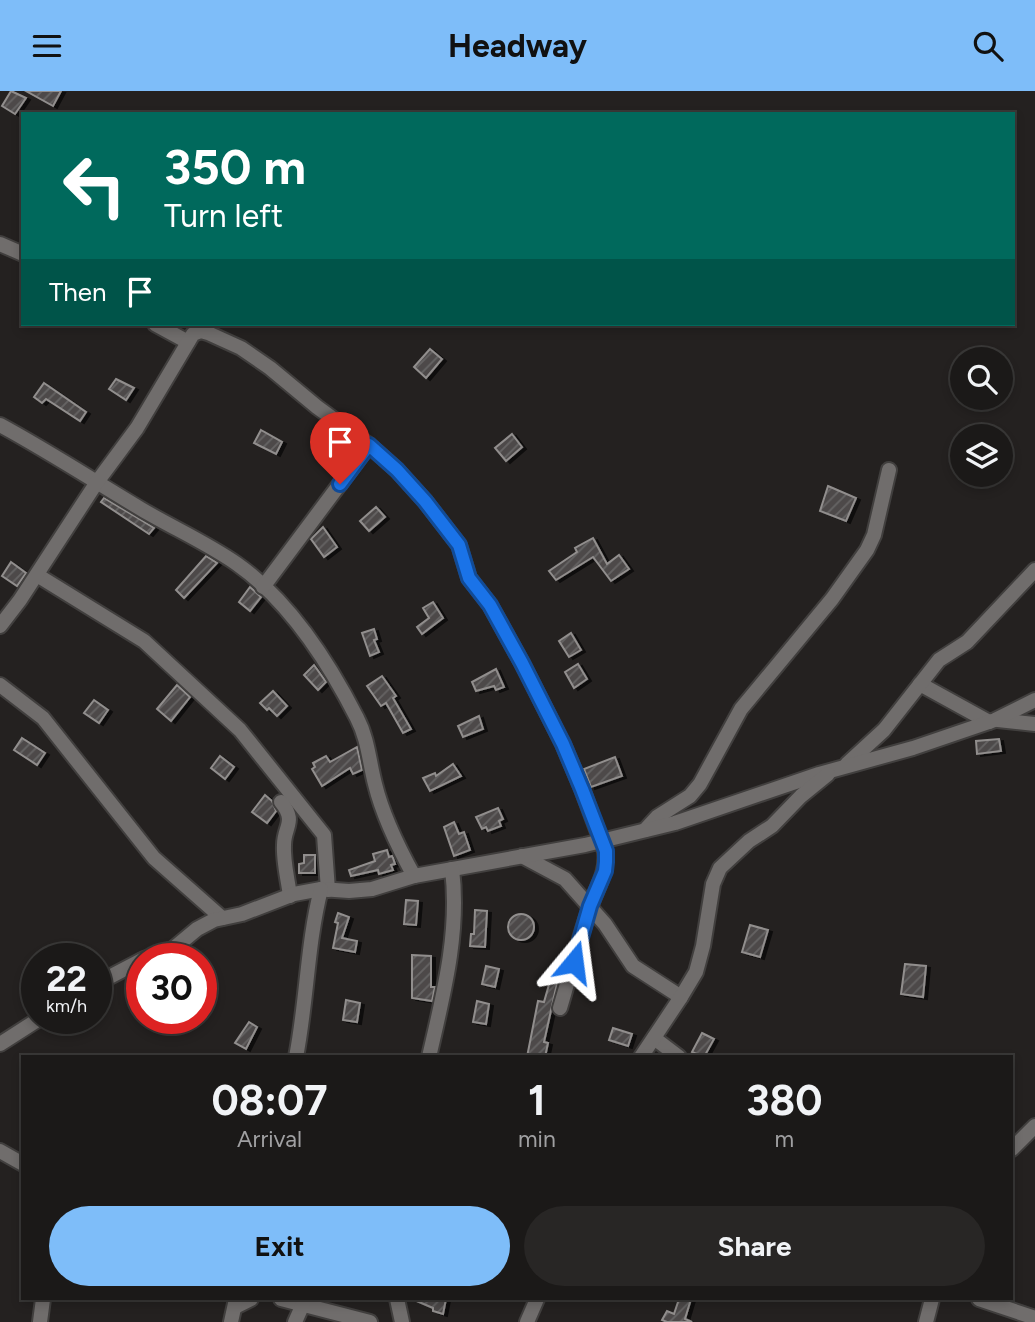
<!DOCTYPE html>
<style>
:root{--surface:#1b1918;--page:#282625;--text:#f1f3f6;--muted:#a0a0a2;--line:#393837;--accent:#7ebdf9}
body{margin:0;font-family:Figtree,sans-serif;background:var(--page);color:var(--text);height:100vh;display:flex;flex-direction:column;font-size:26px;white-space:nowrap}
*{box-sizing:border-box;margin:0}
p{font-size:23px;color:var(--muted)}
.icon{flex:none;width:38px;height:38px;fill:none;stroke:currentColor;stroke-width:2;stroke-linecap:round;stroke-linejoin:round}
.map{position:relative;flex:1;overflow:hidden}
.details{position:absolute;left:21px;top:964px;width:992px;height:245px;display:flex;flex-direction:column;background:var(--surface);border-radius:0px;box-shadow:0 4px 10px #0003,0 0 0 2px var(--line)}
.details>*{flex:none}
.hud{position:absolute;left:21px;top:21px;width:994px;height:214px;border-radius:0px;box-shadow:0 4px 10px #0003,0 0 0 2px var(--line);background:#00695c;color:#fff;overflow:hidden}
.tools{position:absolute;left:950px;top:256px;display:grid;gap:14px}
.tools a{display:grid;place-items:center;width:63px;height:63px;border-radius:50%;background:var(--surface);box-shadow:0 4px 10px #0003,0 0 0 2px var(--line);font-size:35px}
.speed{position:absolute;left:21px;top:852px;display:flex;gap:14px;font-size:35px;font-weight:700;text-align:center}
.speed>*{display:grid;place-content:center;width:91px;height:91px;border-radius:50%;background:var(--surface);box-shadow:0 4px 10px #0003,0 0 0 2px var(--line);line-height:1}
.speed small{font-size:18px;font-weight:400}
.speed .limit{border:10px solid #d22;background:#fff;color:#111}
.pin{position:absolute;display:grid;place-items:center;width:60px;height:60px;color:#fff;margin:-72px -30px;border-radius:50% 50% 50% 0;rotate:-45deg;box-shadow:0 0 7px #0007}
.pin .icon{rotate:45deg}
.me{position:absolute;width:77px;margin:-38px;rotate:16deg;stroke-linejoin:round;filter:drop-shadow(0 0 5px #0008)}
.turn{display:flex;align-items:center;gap:24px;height:147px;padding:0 28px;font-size:32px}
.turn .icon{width:91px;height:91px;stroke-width:2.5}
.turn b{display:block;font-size:49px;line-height:60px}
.then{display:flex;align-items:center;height:66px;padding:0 28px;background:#0003;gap:14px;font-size:26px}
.eta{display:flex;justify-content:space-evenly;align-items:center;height:119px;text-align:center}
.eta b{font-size:42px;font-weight:700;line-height:49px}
.cta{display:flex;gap:14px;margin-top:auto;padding:14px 28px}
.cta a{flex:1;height:80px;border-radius:42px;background:var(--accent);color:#111;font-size:28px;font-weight:700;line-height:80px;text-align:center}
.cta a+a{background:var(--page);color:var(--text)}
header{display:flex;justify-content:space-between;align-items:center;height:91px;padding:0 28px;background:var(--accent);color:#111;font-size:32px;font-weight:700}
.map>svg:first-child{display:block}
.building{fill:url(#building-hatch);stroke:#918e8d;stroke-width:2;filter:url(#shadow)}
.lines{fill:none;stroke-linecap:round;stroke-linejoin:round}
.minor-casing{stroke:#413f3e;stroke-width:18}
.minor{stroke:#706d6c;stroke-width:14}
.route-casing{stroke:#114b97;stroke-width:18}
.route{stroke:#1a73e8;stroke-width:12}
</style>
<header><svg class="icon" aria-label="menu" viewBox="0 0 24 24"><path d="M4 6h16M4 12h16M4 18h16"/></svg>Headway<svg class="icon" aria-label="search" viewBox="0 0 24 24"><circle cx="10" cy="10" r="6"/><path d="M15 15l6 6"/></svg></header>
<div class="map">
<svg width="1035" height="1231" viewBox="0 0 1035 1231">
<defs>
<pattern id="building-hatch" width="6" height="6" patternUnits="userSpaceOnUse" patternTransform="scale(1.75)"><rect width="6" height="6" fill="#4d4a4a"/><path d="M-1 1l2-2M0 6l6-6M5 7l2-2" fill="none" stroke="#666464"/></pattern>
<filter id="shadow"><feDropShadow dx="4" dy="2" stdDeviation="0" flood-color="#0009"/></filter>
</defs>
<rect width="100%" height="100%" fill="#242120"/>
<g class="building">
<path d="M11,0L26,7L15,23L2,15Z"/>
<path d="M26,0H61L53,15Z"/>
<path d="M430,258L442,268L426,287L414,276Z"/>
<path d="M116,288L134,297L126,309L109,298Z"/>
<path d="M44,292L86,321L80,330L46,308L42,312L34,306Z"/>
<path d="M261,339L282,351L276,363L254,352Z"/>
<path d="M512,343L522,356L506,370L495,357Z"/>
<path d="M828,395L856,407L846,430L820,420Z"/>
<path d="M104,407L136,426L154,437L149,443L101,411Z"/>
<path d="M376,416L385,426L369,440L360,430Z"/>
<path d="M323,436L337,456L324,466L311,448Z"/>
<path d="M593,447L607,473L619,464L629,478L611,490L593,466L556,489L549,480L577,461L575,457Z"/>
<path d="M206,465L217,472L184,507L176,499Z"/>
<path d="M11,471L26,482L17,495L2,485Z"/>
<path d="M250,496L261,506L250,520L239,511Z"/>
<path d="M433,511L443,527L422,543L417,536L429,527L423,517Z"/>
<path d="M374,538L377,548L374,549L379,561L370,565L362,542Z"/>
<path d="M571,542L581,559L569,566L559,550Z"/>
<path d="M578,573L587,588L574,597L565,581Z"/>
<path d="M314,574L326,591L318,599L304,584Z"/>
<path d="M496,578L504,596L496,599L494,595L476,600L472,591Z"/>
<path d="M382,585L396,605L393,607L411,638L403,642L386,612L381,615L367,595Z"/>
<path d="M177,594L190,606L171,630L157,618Z"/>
<path d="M273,600L287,615L277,625L269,617L267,619L260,612Z"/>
<path d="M94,609L108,619L99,632L84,622Z"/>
<path d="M479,625L483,638L463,646L458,635Z"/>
<path d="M22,647L45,662L37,674L14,659Z"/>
<path d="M999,648L1001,660L977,663L976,650Z"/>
<path d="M357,656L362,679L353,683L350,677L322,695L312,678L315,676L313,672L326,665L330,671Z"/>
<path d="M220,665L234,676L225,688L211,677Z"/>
<path d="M615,666L622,685L591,696L584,678Z"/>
<path d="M453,673L461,685L430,700L423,687L435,682L436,685Z"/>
<path d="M265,704L272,710L276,720L267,732L252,721Z"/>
<path d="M498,717L503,728L499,730L501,735L488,740L486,736L482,738L476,726Z"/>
<path d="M454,731L459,743L464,741L470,759L454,765L444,736Z"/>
<path d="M387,759L389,766L392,765L393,767L395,773L391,774L393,779L379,783L378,779L351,785L349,779L375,770L373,763Z"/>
<path d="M304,764H315V782H299V773L304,772Z"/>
<path d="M406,809L418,810L416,834L404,833Z"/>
<path d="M475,819L487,820L485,856L470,855L471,843H474Z"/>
<path d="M338,822L349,826L342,847L357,850L355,861L333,857L338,832L335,831Z"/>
<circle cx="521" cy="836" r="13"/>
<path d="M750,834L768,839L760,866L742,861Z"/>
<path d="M412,864L431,865V896H435L432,910L412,907Z"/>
<path d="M905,873L926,875L923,906L901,903Z"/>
<path d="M486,875L499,878L495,896L482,893Z"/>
<path d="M552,883H557L558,888L544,951L548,952L545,966H527L538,910L544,911Z"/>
<path d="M346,909L360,912L357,931L343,929Z"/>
<path d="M477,910L489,913L486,933L473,931Z"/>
<path d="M249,931L257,936L246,958L235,952Z"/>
<path d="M613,937L632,943L628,955L609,949Z"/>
<path d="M702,942L714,948L704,966L692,961Z"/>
<path d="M412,1208H446L443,1223L433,1220V1217Z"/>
<path d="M679,1208H691L685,1228L692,1231H667L662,1229L667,1220L674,1223Z"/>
</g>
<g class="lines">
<defs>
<g id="minor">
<path d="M0,153L23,163"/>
<path d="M155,233L188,251"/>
<path d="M0,334C48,360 94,390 141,418C173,437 207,452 237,473C288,509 329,572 357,627C368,648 369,670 375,693C383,726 398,756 414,785"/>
<path d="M37,484L144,550L240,639L324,744L328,799"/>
<path d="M263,496L369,354"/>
<path d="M0,535L20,509L97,391L137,337L193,243L201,240L208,242L241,257L270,277L317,316L369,354L397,379L425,410L459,454L469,487L490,514L522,572L563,653L582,698L605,760C608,782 596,797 590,817C578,850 570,884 560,917"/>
<path d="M920,593L989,631"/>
<path d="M0,594L43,627L154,767L222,827"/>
<path d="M998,629L1035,633"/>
<path d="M847,673L884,639L939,569L967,551L1035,479"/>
<path d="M281,711C297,731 284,735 284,754C283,770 288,789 290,805"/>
<path d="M645,739L657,726L690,705L700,693L741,618L832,508L867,459L874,444L889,379"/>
<path d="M522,765L565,788L605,833L633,875L681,906"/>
<path d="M144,868L173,858L197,838L214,829L242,823L294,803L321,798L349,800L372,798L414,785L585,754L675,732L819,683L913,657L995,629L1035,609"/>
<path d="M96,893L142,869"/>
<path d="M654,947L679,966"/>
<path d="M0,953L39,928"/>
<path d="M296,966C307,910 307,853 321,798"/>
<path d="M429,966C443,905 460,841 452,778"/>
<path d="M641,966L681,906L696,881L703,855L713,793L720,777L749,750L772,735L801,705L828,683"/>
<path d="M1012,1058L1035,1035"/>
<path d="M0,1060L23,1073"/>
<path d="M281,1208L370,1231"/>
<path d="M397,1208L402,1231"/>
<path d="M979,1208L1035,1227"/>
<path d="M235,1216L251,1208"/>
<path d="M40,1231L43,1208"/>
<path d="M231,1231L236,1208"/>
<path d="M295,1231L303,1213"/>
<path d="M527,1231L537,1208"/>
<path d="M926,1231L932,1208"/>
</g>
</defs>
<use href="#minor" class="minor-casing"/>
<use href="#minor" class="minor"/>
</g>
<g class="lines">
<defs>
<path id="route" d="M340,393L369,354L397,379L425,410L459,454L469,487L490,514L522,572L563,653L582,698L606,760V771L605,780L590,815L574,871"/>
</defs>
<use href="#route" class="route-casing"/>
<use href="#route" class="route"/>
</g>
</svg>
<div class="tools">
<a><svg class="icon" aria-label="search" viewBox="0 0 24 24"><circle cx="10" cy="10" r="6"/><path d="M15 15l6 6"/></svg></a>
<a><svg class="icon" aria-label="layers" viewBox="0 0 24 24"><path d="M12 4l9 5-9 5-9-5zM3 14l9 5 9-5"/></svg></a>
</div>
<div class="speed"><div>22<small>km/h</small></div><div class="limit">30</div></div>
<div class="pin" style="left:340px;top:393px;background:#d93025"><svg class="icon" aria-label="arrive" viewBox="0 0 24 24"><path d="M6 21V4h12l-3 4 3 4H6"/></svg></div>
<svg class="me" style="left:574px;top:871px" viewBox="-20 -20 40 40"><path d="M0-17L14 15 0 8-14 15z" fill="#1a73e8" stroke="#fff" stroke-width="4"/></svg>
<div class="hud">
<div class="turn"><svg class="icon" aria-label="left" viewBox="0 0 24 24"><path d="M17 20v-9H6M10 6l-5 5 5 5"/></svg><div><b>350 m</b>Turn left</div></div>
<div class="then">Then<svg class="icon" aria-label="arrive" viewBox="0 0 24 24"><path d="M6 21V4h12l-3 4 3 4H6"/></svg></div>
</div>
<section class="details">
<div class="eta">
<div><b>08:07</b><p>Arrival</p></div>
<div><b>1</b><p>min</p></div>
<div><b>380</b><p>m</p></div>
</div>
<div class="cta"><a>Exit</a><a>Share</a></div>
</section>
</div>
